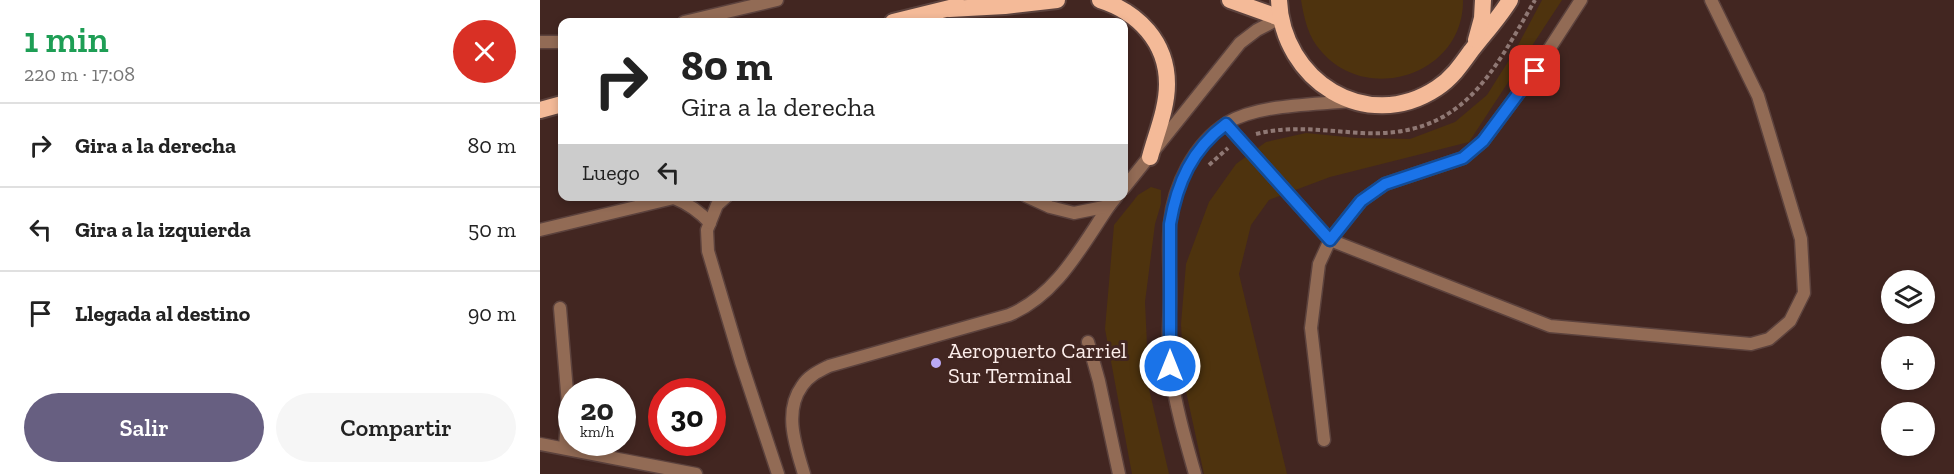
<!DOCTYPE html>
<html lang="es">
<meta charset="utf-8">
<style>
:root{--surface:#fff;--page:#f6f6f6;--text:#222;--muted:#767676;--line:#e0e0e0;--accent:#675f81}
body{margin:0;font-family:"Zilla Slab",serif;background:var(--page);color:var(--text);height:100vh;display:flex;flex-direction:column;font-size:22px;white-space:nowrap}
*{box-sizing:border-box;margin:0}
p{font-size:20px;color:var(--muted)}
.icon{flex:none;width:33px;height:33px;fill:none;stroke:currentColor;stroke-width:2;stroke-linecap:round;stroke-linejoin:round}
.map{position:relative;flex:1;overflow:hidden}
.panel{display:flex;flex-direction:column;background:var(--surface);width:540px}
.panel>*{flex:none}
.hud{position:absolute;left:18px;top:18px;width:570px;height:183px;border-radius:12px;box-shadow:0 3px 9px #0003;background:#fff;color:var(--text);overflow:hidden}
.tools{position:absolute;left:1341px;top:270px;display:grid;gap:12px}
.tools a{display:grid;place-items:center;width:54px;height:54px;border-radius:50%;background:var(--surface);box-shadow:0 3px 9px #0003;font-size:30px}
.speed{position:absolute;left:18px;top:378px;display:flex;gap:12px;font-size:30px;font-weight:700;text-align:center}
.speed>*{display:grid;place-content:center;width:78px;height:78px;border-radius:50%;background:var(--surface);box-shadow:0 3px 9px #0003;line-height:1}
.speed small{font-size:15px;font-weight:400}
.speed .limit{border:9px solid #d22;background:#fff;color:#111}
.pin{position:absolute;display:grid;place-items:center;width:51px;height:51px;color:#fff;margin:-26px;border-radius:12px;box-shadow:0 3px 9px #0006}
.me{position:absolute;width:66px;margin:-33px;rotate:0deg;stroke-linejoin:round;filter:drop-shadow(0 0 4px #0008)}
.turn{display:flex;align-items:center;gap:21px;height:126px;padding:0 24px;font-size:27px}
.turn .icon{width:78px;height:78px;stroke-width:2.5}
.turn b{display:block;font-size:42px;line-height:51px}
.then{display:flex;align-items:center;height:57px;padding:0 24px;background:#0003;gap:12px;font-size:22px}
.round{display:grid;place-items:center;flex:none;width:63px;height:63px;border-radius:32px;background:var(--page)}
.head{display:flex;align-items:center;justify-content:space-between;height:102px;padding:0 24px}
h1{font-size:36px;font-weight:600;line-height:45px;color:#1e9e55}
.button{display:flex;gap:12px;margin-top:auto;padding:12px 24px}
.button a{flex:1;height:69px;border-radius:36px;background:var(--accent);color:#fff;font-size:24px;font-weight:600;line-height:69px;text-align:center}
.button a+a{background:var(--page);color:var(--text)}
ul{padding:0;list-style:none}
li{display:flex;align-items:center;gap:18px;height:84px;padding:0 24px;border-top:2px solid var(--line)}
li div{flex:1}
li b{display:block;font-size:22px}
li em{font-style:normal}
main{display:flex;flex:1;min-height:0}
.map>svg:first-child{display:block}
.green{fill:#4e330e}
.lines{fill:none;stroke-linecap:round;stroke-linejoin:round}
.service-casing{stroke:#5c423d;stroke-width:15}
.minor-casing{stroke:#5c423d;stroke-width:15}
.tertiary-casing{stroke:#5c423d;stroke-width:15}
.trunk-casing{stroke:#5c423d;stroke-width:20}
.path{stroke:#8f7874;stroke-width:4;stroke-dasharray:4.5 3;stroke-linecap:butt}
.service{stroke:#926b55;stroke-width:12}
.minor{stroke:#926b55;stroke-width:12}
.tertiary{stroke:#926b55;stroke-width:12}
.trunk{stroke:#f4ba98;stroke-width:16}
.route-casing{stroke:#114b97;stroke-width:15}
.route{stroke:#1a73e8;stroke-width:10}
.poi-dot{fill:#bbaaf6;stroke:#422621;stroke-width:2}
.labels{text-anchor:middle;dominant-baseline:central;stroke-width:6;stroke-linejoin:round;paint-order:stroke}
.poi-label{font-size:22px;fill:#fdeeeb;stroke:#422621;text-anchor:start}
</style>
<main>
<section class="panel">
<div class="head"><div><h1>1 min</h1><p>220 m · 17:08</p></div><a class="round" style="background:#d93025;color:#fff"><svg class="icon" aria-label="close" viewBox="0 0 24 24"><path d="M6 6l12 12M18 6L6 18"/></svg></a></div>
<ul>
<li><svg class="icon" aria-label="right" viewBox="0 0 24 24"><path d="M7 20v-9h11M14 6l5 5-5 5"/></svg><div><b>Gira a la derecha</b></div><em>80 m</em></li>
<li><svg class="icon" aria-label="left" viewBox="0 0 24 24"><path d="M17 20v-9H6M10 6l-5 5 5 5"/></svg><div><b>Gira a la izquierda</b></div><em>50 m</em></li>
<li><svg class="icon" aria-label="arrive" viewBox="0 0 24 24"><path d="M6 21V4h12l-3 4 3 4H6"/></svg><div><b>Llegada al destino</b></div><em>90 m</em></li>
</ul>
<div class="button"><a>Salir</a><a>Compartir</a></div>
</section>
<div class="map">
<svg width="1414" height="474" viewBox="0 0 1414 474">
<rect width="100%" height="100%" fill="#422621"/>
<g class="green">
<path d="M761,0H923C924,74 828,106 781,51C768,37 764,18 761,0Z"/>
<path d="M1002,0H1022L929,142L790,177L729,200L711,225L699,274L747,474H664L644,382L641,324L646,264L669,202L696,164L726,142L766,133L816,138L870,139L915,122L947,95L976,49Z"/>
<path d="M611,187L621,190V204L615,224L605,302L609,389L629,474H592L565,329L574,225L598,195Z"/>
</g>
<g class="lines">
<defs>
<g id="service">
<path d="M686,124L790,240L1010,326L1211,344L1229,339L1250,321L1264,293L1261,239L1218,96L1171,0"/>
<path d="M20,308L28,404L25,448"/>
<path d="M548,342L559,381L579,474"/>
<path d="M784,440L771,328L779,264L790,240L821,201L845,184L923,158L943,141L995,71L1041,0"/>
<path d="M0,444L156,474"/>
<path d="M264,474C256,447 243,412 262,386C268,376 279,371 289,366L469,315C517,295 541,247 569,206"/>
</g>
<g id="minor">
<path d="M584,188L700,43L717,30L740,18"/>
<path d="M187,196L177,205L167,230L168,251L201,362L238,474"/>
<path d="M486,196L510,207L534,213L569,206L577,196"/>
<path d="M134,198C149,204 159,211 170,223"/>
<path d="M0,230L142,196"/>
<path d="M655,474C645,439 635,404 630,368C627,345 630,319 630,295C630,271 628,246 630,223C634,185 654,144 687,123C719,104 774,105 811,101"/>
</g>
<g id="tertiary">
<path d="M144,22L237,0"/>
<path d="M0,42H22"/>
</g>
<g id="trunk">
<path d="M560,0C598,12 627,42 627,84C627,109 616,134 610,157"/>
<path d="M690,0L740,18"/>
<path d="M739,0C742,80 826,135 897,88C912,78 921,65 931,51C944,34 959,18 970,0"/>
<path d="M409,9L465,6L517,0"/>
<path d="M353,22L418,6"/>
<path d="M936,40L942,18L943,0"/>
<path d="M0,110L22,104"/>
</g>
</defs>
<use href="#service" class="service-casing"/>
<use href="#minor" class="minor-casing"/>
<use href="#tertiary" class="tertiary-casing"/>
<use href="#trunk" class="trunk-casing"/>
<g class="path">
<path d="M716,134C751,125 786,131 822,133C922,138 951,76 995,0"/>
<path d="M669,165L688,148"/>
</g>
<use href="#service" class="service"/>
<use href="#minor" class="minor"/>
<use href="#tertiary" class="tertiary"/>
<use href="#trunk" class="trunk"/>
</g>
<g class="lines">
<defs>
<path id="route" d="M630,366V224C637,183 652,149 686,124L790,240L821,201L845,184L923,158L943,141L995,71"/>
</defs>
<use href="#route" class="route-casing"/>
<use href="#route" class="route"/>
</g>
<circle class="poi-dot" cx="396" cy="363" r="6"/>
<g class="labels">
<g class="poi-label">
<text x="408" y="350">Aeropuerto Carriel<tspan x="408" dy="25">Sur Terminal</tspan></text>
</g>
</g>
</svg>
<div class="tools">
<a><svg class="icon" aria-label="layers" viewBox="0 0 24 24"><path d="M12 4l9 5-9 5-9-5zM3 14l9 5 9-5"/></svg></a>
<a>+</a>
<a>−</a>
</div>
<div class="speed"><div>20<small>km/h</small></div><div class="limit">30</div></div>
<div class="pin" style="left:995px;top:71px;background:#d93025"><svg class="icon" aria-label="arrive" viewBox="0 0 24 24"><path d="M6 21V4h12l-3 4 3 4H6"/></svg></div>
<svg class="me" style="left:630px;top:366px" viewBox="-20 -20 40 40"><circle r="17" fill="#1a73e8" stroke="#fff" stroke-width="3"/><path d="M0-11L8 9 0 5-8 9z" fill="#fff"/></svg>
<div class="hud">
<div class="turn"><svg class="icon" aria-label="right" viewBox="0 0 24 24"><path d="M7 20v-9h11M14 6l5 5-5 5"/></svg><div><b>80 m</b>Gira a la derecha</div></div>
<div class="then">Luego<svg class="icon" aria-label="left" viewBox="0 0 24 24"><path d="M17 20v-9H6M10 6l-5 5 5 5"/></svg></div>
</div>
</div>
</main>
